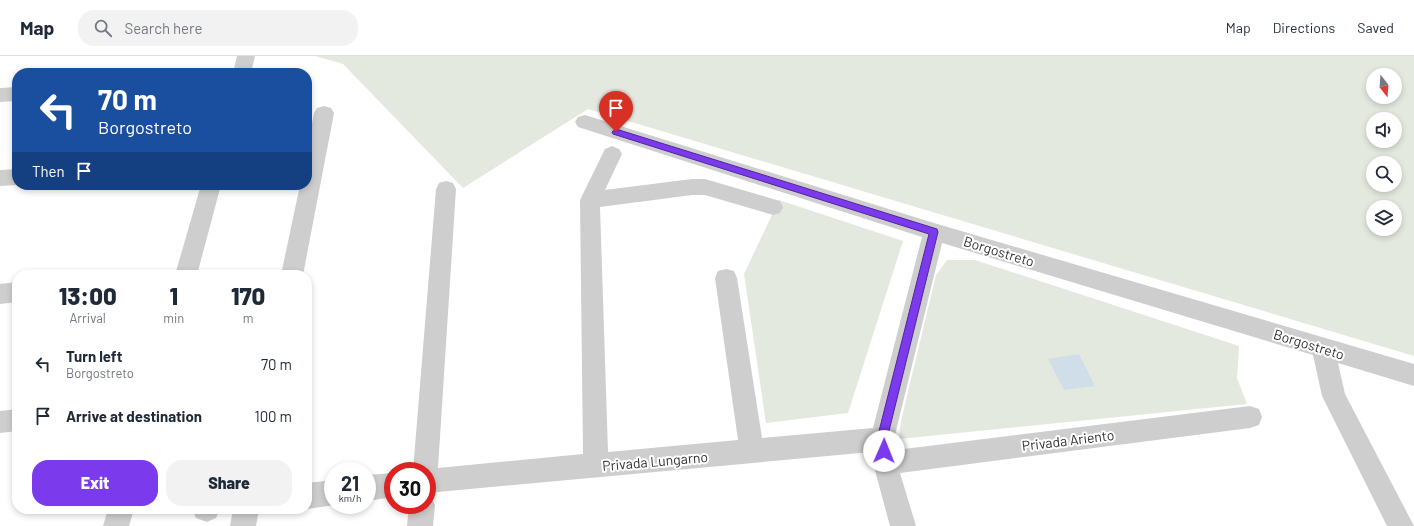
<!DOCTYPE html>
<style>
:root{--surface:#fff;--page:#f2f2f3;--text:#1f2937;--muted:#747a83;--line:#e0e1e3;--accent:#7c3aed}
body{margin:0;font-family:Barlow,sans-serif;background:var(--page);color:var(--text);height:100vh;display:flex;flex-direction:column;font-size:15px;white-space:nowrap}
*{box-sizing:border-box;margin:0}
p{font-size:13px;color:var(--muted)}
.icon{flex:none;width:22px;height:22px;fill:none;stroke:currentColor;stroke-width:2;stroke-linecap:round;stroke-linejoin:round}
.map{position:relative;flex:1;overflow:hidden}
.details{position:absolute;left:12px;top:214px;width:300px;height:244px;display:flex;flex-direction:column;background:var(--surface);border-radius:16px;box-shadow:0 2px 6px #0003}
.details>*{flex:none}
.guide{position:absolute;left:12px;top:12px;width:300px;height:122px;border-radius:16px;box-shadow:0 2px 6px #0003;background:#1a4fa0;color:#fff;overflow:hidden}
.needle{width:26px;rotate:163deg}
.fabs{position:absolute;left:1366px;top:12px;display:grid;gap:8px}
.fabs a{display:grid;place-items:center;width:36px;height:36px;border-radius:50%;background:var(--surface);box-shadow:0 2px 6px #0003;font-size:20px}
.speed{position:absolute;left:324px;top:406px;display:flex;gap:8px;font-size:20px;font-weight:700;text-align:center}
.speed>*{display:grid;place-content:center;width:52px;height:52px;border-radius:50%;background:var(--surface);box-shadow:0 2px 6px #0003;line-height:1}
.speed small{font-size:10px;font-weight:400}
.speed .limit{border:6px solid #d22;background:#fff;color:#111}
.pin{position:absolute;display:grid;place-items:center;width:34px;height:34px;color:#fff;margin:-41px -17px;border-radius:50% 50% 50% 0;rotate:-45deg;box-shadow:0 0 4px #0007}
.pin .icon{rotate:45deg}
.me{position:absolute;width:44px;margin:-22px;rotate:1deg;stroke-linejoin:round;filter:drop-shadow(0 0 3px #0008)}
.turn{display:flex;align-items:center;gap:14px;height:84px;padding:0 20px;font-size:18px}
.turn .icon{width:52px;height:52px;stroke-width:2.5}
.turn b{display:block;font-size:28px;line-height:34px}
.then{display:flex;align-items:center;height:38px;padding:0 20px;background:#0003;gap:8px;font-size:15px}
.eta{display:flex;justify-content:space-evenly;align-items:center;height:68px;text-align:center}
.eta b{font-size:24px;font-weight:800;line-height:28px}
.action{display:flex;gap:8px;margin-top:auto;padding:8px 20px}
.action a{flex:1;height:46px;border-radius:16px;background:var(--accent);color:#fff;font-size:16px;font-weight:800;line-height:46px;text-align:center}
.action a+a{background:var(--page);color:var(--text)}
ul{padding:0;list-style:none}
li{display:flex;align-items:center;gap:12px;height:52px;padding:0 20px}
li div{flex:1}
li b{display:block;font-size:15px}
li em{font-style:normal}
header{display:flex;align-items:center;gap:24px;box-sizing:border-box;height:56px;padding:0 20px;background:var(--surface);border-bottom:1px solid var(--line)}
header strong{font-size:19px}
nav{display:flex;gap:22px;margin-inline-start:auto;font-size:14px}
.search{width:280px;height:36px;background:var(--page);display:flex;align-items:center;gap:10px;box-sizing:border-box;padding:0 14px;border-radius:16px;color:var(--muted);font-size:15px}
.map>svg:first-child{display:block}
.green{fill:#e3e9de;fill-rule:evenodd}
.water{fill:#d0deea}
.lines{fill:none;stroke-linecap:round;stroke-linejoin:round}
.minor{fill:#cecece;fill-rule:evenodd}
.route{fill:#7c3aed;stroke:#51269a}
.labels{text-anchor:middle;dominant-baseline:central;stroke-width:4;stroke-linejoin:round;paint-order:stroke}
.street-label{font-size:14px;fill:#313131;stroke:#fff}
</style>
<header>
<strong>Map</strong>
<div class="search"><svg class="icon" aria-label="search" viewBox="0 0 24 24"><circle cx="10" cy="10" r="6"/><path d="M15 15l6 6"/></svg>Search here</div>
<nav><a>Map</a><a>Directions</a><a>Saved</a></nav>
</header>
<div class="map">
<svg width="1414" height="470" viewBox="0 0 1414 470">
<rect width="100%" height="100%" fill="#fff"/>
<g class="green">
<path d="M315,0H1414V300L588,53L463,132L343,8ZM1373,19H1395V41H1373ZM1373,63H1395V85H1373ZM1373,107H1395V129H1373ZM1373,151H1395V173H1373Z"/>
<path d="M779,144L903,185L848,357L766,367L744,218Z"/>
<path d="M947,204H975L1239,290L1237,322L1247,348L899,383L901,365L936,219Z"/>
</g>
<path class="water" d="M1079,298L1095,330L1064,334L1048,303Z"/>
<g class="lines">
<g class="minor">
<path d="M237,0H255L251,17H233Z"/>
<path d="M17,31V45L0,46V32Z"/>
<path d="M324,50L331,52L334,57L303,219H281L300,129H307V93L314,57L317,52Z"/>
<path d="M585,59L934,167L1414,308V330L1338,307L1345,338L1414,470H1387L1322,340L1313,299L942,187L894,383L896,394L1250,350L1259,353L1262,361L1259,369L1250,372L900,417L916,470H890L873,407L871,396L427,437V415H413L436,133L439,127L446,125L453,127L456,133L438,412L583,398L580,144L605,93L612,90L619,93L622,98L605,134L692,123H705L780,145L783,151L780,157L773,159L705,139H692L600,151L608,396L738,384L715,222L718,215L726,213L734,215L737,222L762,382L873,372L922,181L578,71L575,66L578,61Z"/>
<path d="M17,113V129L0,130V114Z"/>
<path d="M201,129H221L197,219H175Z"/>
<path d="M17,226V246L0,248V228Z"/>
<path d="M17,353V375L0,377V355Z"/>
<path d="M393,417V441L367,445V419Z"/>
<path d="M333,424V449H335L307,453V427Z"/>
<path d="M427,438L431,440L435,449L433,470H407L409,449H427Z"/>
<path d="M108,453H134L129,470H103Z"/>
<path d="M192,453H220L216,462L207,466L196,462Z"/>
<path d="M233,453H259L256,470H230Z"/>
</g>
</g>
<path class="route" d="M616,73L937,173L938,176L887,383L889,395L887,398L884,400L880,398L877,383L929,178L613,78L612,76Z"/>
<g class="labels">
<g class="street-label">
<text transform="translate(999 195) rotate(17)">Borgostreto</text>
<text transform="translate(1309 288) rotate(17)">Borgostreto</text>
<text transform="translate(1068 384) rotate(-7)">Privada Ariento</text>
<text transform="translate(655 405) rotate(-5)">Privada Lungarno</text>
</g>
</g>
</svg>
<div class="fabs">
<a><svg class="needle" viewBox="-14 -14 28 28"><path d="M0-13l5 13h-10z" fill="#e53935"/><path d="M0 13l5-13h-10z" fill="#747a83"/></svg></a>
<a><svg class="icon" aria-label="sound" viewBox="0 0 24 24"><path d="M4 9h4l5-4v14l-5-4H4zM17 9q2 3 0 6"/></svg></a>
<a><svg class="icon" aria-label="search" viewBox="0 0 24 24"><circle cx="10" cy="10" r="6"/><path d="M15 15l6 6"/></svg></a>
<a><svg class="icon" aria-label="layers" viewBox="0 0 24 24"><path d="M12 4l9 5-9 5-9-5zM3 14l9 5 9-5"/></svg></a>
</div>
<div class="speed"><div>21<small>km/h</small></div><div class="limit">30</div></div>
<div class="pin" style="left:616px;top:76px;background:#d93025"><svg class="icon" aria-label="arrive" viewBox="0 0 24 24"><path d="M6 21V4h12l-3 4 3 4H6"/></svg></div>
<svg class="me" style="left:884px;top:395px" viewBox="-20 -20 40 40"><circle r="19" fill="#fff"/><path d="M0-13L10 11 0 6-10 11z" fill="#7c3aed"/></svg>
<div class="guide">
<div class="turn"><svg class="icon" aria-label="left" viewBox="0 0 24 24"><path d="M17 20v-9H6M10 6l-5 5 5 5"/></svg><div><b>70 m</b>Borgostreto</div></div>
<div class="then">Then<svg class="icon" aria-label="arrive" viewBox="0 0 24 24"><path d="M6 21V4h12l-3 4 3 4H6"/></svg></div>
</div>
<section class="details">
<div class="eta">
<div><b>13:00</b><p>Arrival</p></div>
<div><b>1</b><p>min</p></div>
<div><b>170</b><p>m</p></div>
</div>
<ul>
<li><svg class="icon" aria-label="left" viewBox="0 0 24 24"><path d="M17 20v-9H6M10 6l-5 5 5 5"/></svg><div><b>Turn left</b><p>Borgostreto</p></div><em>70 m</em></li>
<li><svg class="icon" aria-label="arrive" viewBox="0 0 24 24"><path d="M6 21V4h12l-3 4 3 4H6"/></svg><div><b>Arrive at destination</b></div><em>100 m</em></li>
</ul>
<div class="action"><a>Exit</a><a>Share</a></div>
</section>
</div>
